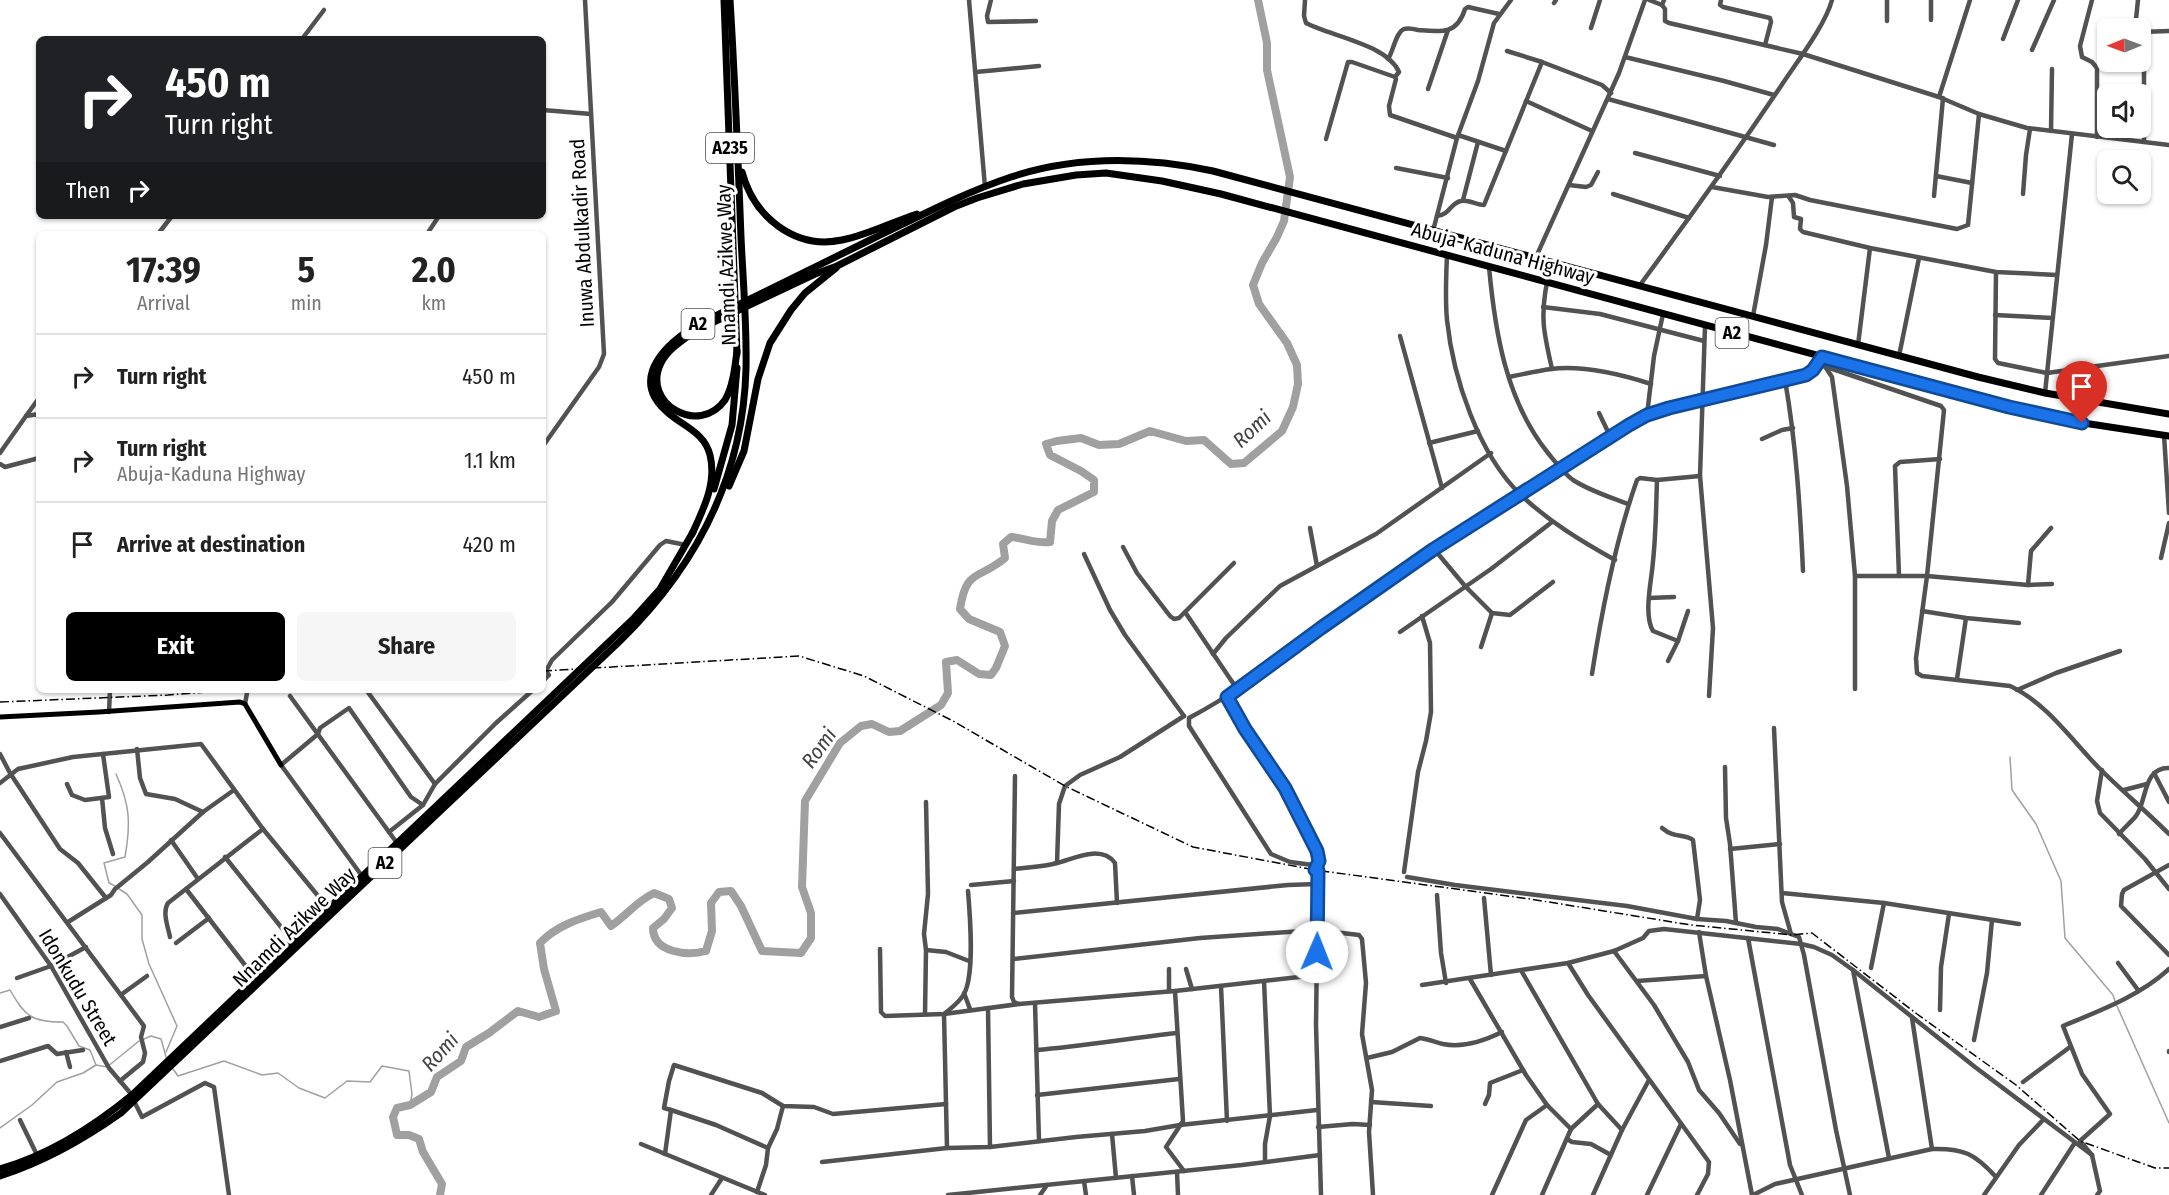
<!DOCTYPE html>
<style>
:root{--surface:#fff;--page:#f6f6f6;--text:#222;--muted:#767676;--line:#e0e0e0;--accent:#000}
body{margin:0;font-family:"Fira Sans Condensed",sans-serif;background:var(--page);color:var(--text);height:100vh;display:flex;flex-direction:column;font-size:22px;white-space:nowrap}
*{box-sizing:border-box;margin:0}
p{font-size:20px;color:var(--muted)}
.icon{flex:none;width:33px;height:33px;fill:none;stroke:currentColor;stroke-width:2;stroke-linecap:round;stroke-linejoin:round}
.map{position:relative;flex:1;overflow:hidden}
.details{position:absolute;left:36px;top:231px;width:510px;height:462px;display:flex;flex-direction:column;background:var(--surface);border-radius:9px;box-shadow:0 2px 4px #0004}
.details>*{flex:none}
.hud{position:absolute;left:36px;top:36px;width:510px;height:183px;border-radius:9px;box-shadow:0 2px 4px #0004;background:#202124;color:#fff;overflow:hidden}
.needle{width:39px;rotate:269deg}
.tools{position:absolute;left:2097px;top:18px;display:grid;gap:12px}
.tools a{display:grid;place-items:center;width:54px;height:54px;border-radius:9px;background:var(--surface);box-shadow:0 2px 4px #0004;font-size:30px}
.pin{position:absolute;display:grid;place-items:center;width:51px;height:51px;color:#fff;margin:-62px -26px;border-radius:50% 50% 50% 0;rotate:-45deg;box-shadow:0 0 6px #0007}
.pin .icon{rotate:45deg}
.me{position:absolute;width:66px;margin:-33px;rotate:1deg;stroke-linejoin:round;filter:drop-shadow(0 0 4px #0008)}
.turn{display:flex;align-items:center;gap:21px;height:126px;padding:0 30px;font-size:27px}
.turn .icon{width:78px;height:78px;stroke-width:2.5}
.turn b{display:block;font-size:42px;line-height:51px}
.then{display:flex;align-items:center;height:57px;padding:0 30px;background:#0003;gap:12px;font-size:22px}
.eta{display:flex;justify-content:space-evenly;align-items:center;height:102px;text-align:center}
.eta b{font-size:36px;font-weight:700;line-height:42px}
.action{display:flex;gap:12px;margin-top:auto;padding:12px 30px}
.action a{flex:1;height:69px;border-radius:9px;background:var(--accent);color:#fff;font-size:24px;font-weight:700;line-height:69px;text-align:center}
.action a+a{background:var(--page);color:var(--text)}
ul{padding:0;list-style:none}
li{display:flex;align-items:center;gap:18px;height:84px;padding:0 30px;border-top:2px solid var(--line)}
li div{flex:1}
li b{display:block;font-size:22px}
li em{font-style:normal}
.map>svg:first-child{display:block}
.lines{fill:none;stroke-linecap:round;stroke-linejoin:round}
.stream{stroke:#a0a0a0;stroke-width:1.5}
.river{stroke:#a0a0a0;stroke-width:8}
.minor{stroke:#525252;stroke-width:4.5}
.major{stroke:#000;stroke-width:5}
.highway{stroke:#000;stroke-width:7}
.rail{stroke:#000;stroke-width:1.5;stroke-dasharray:9 3 1.5 3;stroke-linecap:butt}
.route-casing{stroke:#114b97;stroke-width:15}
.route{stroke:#1a73e8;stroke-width:10}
.labels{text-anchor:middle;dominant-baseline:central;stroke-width:6;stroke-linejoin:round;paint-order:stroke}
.shield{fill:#fff;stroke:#4c4c4c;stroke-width:1.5}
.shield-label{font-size:18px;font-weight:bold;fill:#000}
.street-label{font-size:20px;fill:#000;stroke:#fff}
.water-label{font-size:21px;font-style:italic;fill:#414141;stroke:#fff}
</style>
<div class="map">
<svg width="2169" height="1195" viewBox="0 0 2169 1195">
<rect width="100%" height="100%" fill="#fff"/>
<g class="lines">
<g class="stream">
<path d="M2010,757L2012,790L2036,824L2061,881L2065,938L2113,995L2115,1001"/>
<path d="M115,886L109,883L104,863L125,857C131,823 130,805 116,774"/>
<path d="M119,889L127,894L142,915V939L149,964L177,1026L166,1052"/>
<path d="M0,993L10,990C25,1016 31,1022 63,1022L67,1026L79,1046L90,1050L96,1065L107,1067L139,1041"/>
<path d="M2117,1006L2169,1123"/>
<path d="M144,1039L151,1036L161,1039L166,1057"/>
<path d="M173,1069L178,1076L224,1061L262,1075L278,1073L299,1088L325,1098L347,1081L370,1082L382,1066L409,1071L412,1094L410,1105"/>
<path d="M0,1128L32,1105L57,1082L83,1073L96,1065"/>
</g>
<path class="river" d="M440,1195L442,1184L423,1152L419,1139L409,1135H397L393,1117L397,1108L410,1105L431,1092L437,1077L461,1061L466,1047L489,1033L518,1011L539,1017L556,1011L544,969L540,943C556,926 578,919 601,912L611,926C628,914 636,902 654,893L669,899L672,908L664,919L653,928C653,953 688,956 706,951L712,931L711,903L719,892L731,891L741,906L762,951L801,953L811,938V913L802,887L805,801L840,743L861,726L872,724L889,732L900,731L941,705L948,693L946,662L957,660L979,674L991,675L996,668L1005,646L1000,632L969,619L960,609C966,568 979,580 1005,558L1003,544L1011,537C1024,538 1037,544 1050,542L1052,521L1058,510L1094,492V480L1081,471L1050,455L1046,444L1057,441L1081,438L1099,445L1119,444L1150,431L1186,441L1204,440L1231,464L1244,463L1282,431L1293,407L1298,384L1297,365L1287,343L1259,304L1253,285L1262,263L1277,237L1284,221L1290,177L1267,70V43L1258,0"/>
<g class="minor">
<path d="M969,0L985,187"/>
<path d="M991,0L987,16L988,22L1036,21"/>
<path d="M1305,0L1304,16L1306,23C1330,36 1387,44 1399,72L1395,77L1396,79L1389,106L1390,115L1457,138"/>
<path d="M1649,0L1662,5"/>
<path d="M1664,0L1662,5L1665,9V21L1669,23L1803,54L1939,97L1979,114L2027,128L2169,145"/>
<path d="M1721,0L1720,5L1723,7L1770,18L1771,22L1765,45"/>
<path d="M1887,0V21"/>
<path d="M2092,0L2080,46L2082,57L2092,62L2097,68V137"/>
<path d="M2138,0L2136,19L2139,28"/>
<path d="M1554,3L1556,0"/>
<path d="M1931,20V0"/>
<path d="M1591,28L1600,0"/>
<path d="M2140,32L2144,47V142"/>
<path d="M2141,32L2169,31"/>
<path d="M302,39L324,10"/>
<path d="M2003,39L2018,0"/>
<path d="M2032,50L2054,0"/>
<path d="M1507,51L1542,62"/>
<path d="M1625,57L1724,81L1774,95"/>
<path d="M1388,59C1393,52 1396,32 1404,29C1408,28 1414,29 1418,30C1441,32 1457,35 1465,9L1468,7L1499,14"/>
<path d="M976,72L1039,66"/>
<path d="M1428,89L1448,30"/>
<path d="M1939,97L1970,0"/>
<path d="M1608,99L1774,145"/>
<path d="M1526,101L1592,131"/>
<path d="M543,110L591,114"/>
<path d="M2051,131L2052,69"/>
<path d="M1458,135L1506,151"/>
<path d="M1326,139L1348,62H1352L1395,77"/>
<path d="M1635,153L1720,176"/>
<path d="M1396,168L1448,178"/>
<path d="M1936,176L1972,183"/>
<path d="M1569,185L1586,187L1591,185L1598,172"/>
<path d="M1712,187L1768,197L1795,195L1810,200L1957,229L1968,225L1979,114"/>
<path d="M1613,194L1689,218"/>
<path d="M2023,194L2026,155L2030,129"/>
<path d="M1934,196L1943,98"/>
<path d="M1789,197L1793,203L1794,217L1801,219L1800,229L1803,232L1870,248L1980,269L1996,272L2057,275"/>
<path d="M1463,200L1478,142"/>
<path d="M1437,216C1451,214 1450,203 1461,201C1468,199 1477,205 1484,205L1542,62L1602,85L1611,93"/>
<path d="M1433,231L1457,138L1478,81L1494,23L1511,0"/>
<path d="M158,234L172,216"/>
<path d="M427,234L439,216"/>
<path d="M1447,255C1446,277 1445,299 1447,320C1453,377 1478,454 1521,495C1548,521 1581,541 1615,560"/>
<path d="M1536,257L1619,73L1645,0"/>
<path d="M1489,267C1495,332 1506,401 1548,453C1556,463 1563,473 1573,480C1590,491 1610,497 1628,504"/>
<path d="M1996,272L1995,359L1998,363L2047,373L2169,356"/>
<path d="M1547,282C1540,319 1544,333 1552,369"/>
<path d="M1640,285C1688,220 1735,154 1781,86C1796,63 1825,26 1832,0"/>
<path d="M1543,307L1600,314L1704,341"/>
<path d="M1995,315L2053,318"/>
<path d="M1753,316L1766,245L1772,197"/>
<path d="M1705,326L1700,476L1713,628L1709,696"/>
<path d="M1400,336L1442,488"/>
<path d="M1858,345L1870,248"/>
<path d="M1899,356L1919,258"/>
<path d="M1818,364L1941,406L1944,410L1927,576L1916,658L1917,673L1922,676L2010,686C2045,702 2071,739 2098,767C2121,790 2146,811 2169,834"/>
<path d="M1826,368L1832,377L1847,486L1855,576V689"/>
<path d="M1509,377C1523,374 1537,371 1551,369C1584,365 1620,374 1651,384"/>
<path d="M1785,380C1796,443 1800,506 1803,571"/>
<path d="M2045,393L2072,134"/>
<path d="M1599,413L1610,436"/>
<path d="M1647,415L1654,356L1663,314"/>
<path d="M26,416L39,398"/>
<path d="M2164,435L2169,513"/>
<path d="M1762,439L1782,430L1793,428"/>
<path d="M1429,443L1478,431"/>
<path d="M543,446L599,367L604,354L585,0"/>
<path d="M0,453L26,416L39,414"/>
<path d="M0,464L5,467L39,458"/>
<path d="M1657,480C1656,507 1656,534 1653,561C1652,579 1643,614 1653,631L1678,641"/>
<path d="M1310,528L1317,566"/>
<path d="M1123,547L1137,573L1170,616L1174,619L1179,618L1234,563"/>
<path d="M1434,549L1465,586L1492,613L1510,615L1553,582"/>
<path d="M1084,554L1110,610L1125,635L1184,716"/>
<path d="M2161,558L2169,523"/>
<path d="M1855,576H1927L2028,585L2052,584"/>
<path d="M1899,576L1895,466L1900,462L1940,459"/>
<path d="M2028,585L2031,551L2051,528"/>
<path d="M1649,598L1674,597"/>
<path d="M1922,611L1966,618L2019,623"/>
<path d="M1185,612L1237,689"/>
<path d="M1400,632L1491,569L1552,522"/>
<path d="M1481,647L1492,613"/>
<path d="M1213,654L1226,638L1280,586L1376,534L1491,453"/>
<path d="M1668,661L1678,641L1688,611"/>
<path d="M1592,674C1602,609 1615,542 1637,480L1640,478L1657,480L1700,476"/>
<path d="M1957,679L1966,618"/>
<path d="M543,681L549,675L546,671L552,660L612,602L660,545L666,541L686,545"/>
<path d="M2017,690L2056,673L2120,651"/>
<path d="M367,691L435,784"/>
<path d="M290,696L397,843"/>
<path d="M1227,697C1252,740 1283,779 1304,824C1309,833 1316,843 1318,853C1319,858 1318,862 1316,867"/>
<path d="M245,704L247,693"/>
<path d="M109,712L110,690"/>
<path d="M1774,728L1782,902L1791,934L1799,937L1804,955L1836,1130L1850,1195"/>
<path d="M137,749L140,778L146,794L175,799L203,812"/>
<path d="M0,754L10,773L60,849L78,863L106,898"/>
<path d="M1725,767L1726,818L1730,844L1736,923"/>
<path d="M2102,770L2097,801L2100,813L2145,859L2169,889"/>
<path d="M2154,773L2169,802"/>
<path d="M1015,776L1012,997L1014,1002L1019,1004L1175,991L1317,975"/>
<path d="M0,783L18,769L73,757L201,744L263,829L328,908"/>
<path d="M67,784L72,795L85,800L109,797L103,754"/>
<path d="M2124,790L2147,784"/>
<path d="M102,798L105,828L113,854"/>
<path d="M1662,828C1675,839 1683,833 1693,840L1700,900L1697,919"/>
<path d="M389,832L423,805L435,784L496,723L533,690"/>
<path d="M0,833L144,1026L141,1037L145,1053L143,1062L120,1081"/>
<path d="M2119,834C2124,828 2131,822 2136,816C2147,801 2143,767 2169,768"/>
<path d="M171,840L198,879"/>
<path d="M1730,849L1780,844"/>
<path d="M225,857L293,942"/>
<path d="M1057,863L1059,804L1065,786L1080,775L1120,757L1184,716"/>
<path d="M2169,865L2124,890L2122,894L2121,906L2169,955"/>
<path d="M1014,869C1028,867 1043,867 1057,863C1073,859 1101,844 1115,863L1117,903"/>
<path d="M1404,872L1418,772L1426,741L1431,712L1430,643L1422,616"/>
<path d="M362,876L281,765L318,734L320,728L349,708L411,797L423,805"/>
<path d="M1407,877L1455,885L1627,906L1697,919L1726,921L1756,927L1778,929L1791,934"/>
<path d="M971,885L1014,881"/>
<path d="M186,889L255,978"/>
<path d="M1782,893L1884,903L2019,924"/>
<path d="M0,894L51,966L109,1068L132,1095"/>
<path d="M1437,895L1441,953L1446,983"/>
<path d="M1484,898L1491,975"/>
<path d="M1013,913L1288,885L1317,884"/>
<path d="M68,922L111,895L115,889L148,862L203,812L234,790"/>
<path d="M1699,932L1706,976L1730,1080L1752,1195"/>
<path d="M170,937C168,927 162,912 168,903L263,829"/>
<path d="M1748,938L1790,1165L1802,1195"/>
<path d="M176,943L209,918"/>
<path d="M880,949L881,1012L885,1016L944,1014L1019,1004"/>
<path d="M926,950L946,952L969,961"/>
<path d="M1614,951L1654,1005L1688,1062L1699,1090L1719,1113L1740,1144"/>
<path d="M1013,959L1200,938L1317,930L1359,935L1362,939L1366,983L1362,1034L1372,1090L1369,1132L1373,1195"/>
<path d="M1568,963L1588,995L1709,1162L1708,1174L1697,1195"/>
<path d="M2118,963L2138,990"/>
<path d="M1871,968L1884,903"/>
<path d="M1186,969L1192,989"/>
<path d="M1853,970L1889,1158"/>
<path d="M1522,972L1598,1104L1622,1130"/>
<path d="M17,978L51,966L86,947"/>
<path d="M1470,979L1526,1075L1547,1105L1571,1129"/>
<path d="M1264,981L1270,1116L1265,1144V1162"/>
<path d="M1637,981L1706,976"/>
<path d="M1422,985L1568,963L1614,951L1643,938L1649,931L1664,929L1801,944L1814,947L1832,955L1853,970L1975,1067L2092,1155"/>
<path d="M1221,986L1227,1121"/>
<path d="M1169,991V969"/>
<path d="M1175,991L1183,1121L1166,1147L1184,1171"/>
<path d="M964,993L970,1009"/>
<path d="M122,994L147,976"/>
<path d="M1035,1003L1039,1141"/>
<path d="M988,1008L990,1147"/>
<path d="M1940,1010L1941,967L1949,914"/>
<path d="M925,1014L926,950L924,934L928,894L926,802"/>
<path d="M1912,1018L1932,1149"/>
<path d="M0,1027L29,1018"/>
<path d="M1974,1040L1987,973L1992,920"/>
<path d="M1036,1050C1084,1046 1130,1038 1177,1033"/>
<path d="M2169,1051V1052"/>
<path d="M66,1052L70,1067"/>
<path d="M1367,1058L1392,1052L1420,1038C1428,1039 1435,1042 1443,1044C1463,1048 1484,1041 1502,1032"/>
<path d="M0,1061L48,1046L57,1054L83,1050"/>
<path d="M2023,1082L2070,1047"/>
<path d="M1037,1095L1179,1079"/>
<path d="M134,1101L142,1117L205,1083L214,1087L229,1195"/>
<path d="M1371,1102L1431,1106"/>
<path d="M1485,1104L1489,1095L1490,1083L1523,1070"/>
<path d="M671,1110L716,1125L768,1148"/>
<path d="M20,1120L37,1155"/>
<path d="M1318,1127L1353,1124L1370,1125"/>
<path d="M1112,1134L1116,1178"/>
<path d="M1567,1139L1572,1142L1591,1144L1611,1155"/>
<path d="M641,1144L765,1195"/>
<path d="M947,1148L944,1014C951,1008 959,1003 964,994C975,974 970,915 968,891"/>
<path d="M665,1154L671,1110L664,1108L669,1081L674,1065L762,1093L783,1106L814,1107L833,1114L946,1104"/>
<path d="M822,1162L947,1148L990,1147L1076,1137L1145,1131L1180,1125L1317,1110"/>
<path d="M1177,1172L1178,1195"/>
<path d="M1132,1176L1134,1195"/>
<path d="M1084,1181L1086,1195"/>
<path d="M757,1192L766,1165L768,1148L777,1129L783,1106"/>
<path d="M711,1195L722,1178"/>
<path d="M948,1195L1242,1165L1320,1155"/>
<path d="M1040,1195L1047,1185"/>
<path d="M1321,1195L1316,1025L1318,871L1315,870L1316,867L1313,865L1290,862L1271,854L1189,726V718C1248,687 1300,643 1354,605C1444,542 1536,483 1628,425C1679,398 1749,387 1806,375L1813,371L1823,357"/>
<path d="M1492,1195L1526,1120L1547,1105"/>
<path d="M1542,1195L1571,1129L1598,1104"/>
<path d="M1593,1195L1622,1130L1649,1080"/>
<path d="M1647,1195L1681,1124"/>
<path d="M1753,1195L1775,1184L1932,1149C1964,1148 1975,1154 1996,1177"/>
<path d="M1984,1195L2019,1145L2043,1120"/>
<path d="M2041,1195L2074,1144"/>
<path d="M2097,1195L2100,1191L2092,1155L2080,1141L2110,1114L2082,1074L2063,1026C2099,1011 2140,996 2169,969"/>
</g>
<path class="major" d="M0,717L99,712L240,702L245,704L281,765"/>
<g class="highway">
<path d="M724,0L737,354"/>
<path d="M742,172C754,217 795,250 842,240C868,235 892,222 917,214"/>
<path d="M737,351C735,366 733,387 725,400C699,437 641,403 661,363C668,349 683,340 695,331L815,274L837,266L954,207L977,198L1023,184L1076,175L1106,173L1162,181L1221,194L2009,407L2064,420L2169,436"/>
<path d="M729,486L744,451L758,379L770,343L791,310L805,293L836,268"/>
<path d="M714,489L732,425L737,368"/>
<path d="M692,534C703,510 717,483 710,455C704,431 681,426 665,410C629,376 669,341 699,324C756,296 813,268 870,240C916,218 963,193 1011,177C1078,155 1146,157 1213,171L1978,377L2045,393L2169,414"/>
<path d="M0,1169C49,1155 93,1127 132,1095L633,619L660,589L693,532"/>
<path d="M0,1176C44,1162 83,1140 121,1113L619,642C696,567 743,477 746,369C747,325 743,281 741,237C738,158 735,79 730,0"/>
</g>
<g class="rail">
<path d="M543,671L799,656L864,676L953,721L1065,786L1193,847L1315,870L1530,899L1691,925L1792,935L1812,933L1917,1014L2016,1085L2080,1141L2155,1168H2169"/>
<path d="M0,702L168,695L233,690"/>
</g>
</g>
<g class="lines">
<defs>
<path id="route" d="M1317,952L1318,871L1315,870L1319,861L1317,851L1285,788L1245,729L1227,697L1321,628L1434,549L1629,425L1647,415L1669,408L1806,375L1813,370L1822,357L2009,407L2082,423"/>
</defs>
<use href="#route" class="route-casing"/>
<use href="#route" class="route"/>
</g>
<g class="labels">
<g class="shield">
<rect x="706" y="133" width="48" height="30" rx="4.5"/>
<rect x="681.5" y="309" width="33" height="30" rx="4.5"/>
<rect x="1715.5" y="318" width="33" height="30" rx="4.5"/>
<rect x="368.5" y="848" width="33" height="30" rx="4.5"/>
</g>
<g class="shield-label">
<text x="730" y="148">A235</text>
<text x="698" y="324">A2</text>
<text x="1732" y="333">A2</text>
<text x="385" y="863">A2</text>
</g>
<g class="street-label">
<text transform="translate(582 233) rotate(-93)">Inuwa Abdulkadir Road</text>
<text transform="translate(1503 253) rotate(15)">Abuja-Kaduna Highway</text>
<text transform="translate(726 265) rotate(-92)">Nnamdi Azikwe Way</text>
<text transform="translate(294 927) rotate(-44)">Nnamdi Azikwe Way</text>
<text transform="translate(78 987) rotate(59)">Idonkudu Street</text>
</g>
<g class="water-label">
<text transform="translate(1252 429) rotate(-43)">Romi</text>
<text transform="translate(819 748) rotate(-54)">Romi</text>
<text transform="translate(440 1052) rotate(-48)">Romi</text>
</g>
</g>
</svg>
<div class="tools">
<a><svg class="needle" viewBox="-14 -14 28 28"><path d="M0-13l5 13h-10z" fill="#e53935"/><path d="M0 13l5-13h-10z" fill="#767676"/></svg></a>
<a><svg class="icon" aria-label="sound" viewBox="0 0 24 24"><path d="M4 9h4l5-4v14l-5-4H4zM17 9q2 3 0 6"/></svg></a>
<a><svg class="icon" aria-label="search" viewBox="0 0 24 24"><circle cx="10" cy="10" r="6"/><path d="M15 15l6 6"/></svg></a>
</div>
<div class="pin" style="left:2082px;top:423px;background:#d93025"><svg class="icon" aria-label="arrive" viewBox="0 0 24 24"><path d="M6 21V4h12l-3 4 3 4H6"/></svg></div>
<svg class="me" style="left:1317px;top:952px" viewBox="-20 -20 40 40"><circle r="19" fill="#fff"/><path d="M0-13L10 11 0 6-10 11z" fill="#1a73e8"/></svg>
<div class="hud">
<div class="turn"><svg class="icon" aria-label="right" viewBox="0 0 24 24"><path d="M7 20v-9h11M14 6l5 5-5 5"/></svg><div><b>450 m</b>Turn right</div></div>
<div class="then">Then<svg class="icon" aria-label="right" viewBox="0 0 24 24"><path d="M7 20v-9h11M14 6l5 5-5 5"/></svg></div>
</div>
<section class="details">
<div class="eta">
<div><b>17:39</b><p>Arrival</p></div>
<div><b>5</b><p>min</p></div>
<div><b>2.0</b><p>km</p></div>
</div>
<ul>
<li><svg class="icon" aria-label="right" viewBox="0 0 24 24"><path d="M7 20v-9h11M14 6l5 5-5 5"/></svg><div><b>Turn right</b></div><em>450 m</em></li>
<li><svg class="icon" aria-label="right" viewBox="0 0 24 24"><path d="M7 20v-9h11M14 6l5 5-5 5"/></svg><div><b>Turn right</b><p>Abuja-Kaduna Highway</p></div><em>1.1 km</em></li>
<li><svg class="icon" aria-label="arrive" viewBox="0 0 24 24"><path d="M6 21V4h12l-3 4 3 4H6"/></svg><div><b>Arrive at destination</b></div><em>420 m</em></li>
</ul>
<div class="action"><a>Exit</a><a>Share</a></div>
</section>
</div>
